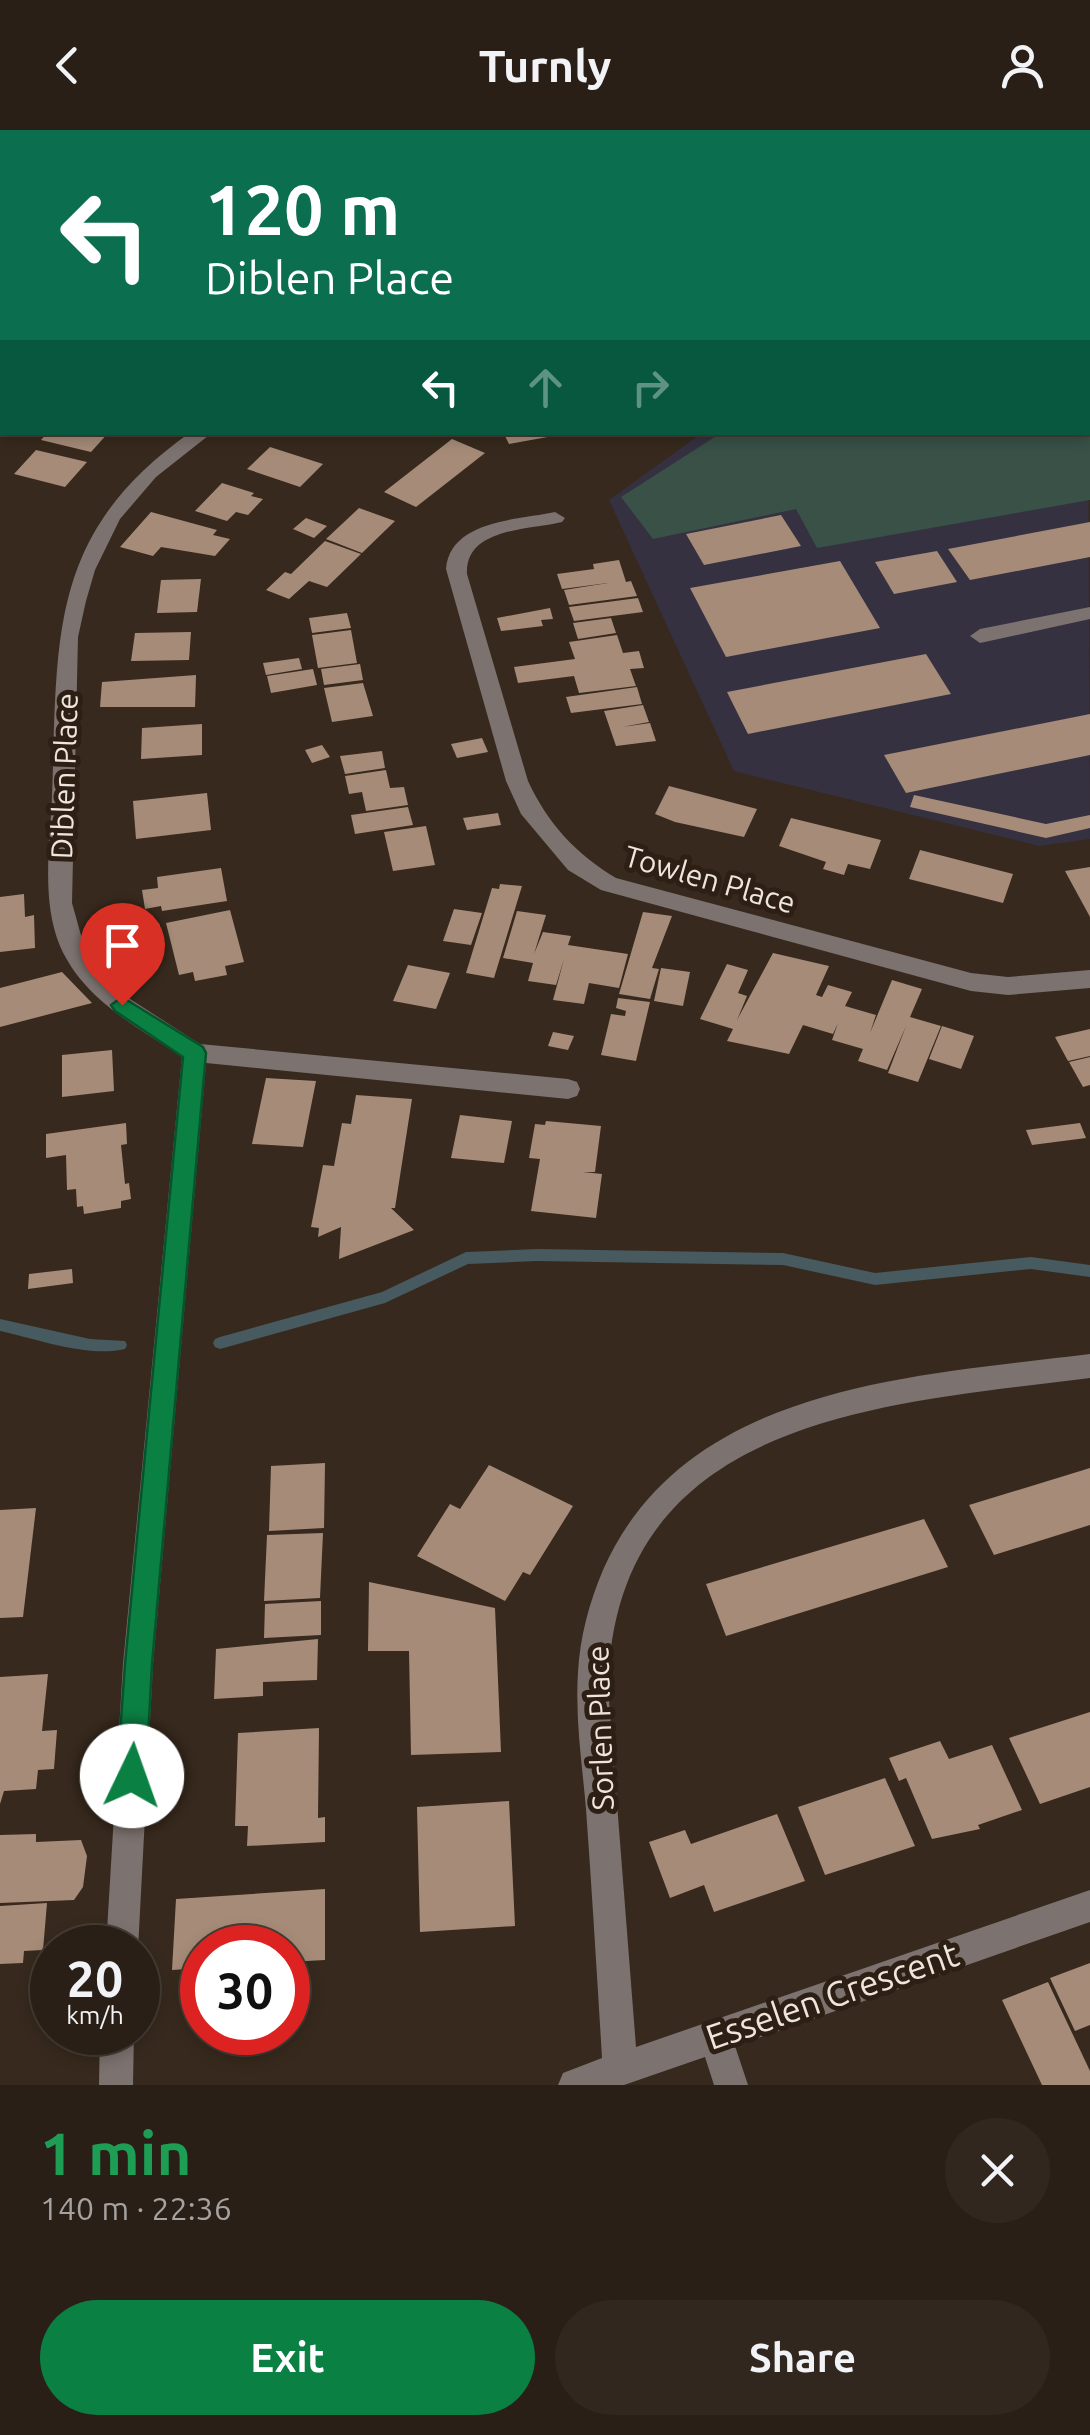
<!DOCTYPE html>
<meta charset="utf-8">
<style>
:root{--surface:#291f16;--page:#31271f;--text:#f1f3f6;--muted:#a5a2a1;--line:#453d35;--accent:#0b8043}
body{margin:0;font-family:Ubuntu,sans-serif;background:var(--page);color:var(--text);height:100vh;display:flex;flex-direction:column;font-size:38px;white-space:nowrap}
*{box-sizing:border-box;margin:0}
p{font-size:32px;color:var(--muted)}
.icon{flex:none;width:55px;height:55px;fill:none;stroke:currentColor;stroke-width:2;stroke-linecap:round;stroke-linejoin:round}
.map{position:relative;height:1955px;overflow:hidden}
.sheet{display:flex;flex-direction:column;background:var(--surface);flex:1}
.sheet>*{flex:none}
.top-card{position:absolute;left:0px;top:0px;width:1090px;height:305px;box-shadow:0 5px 15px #0003,0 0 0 2px var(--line);background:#0b6e4f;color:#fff;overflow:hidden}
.speed{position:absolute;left:30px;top:1795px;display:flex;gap:20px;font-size:50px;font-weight:700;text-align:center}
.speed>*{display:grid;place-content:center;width:130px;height:130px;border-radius:50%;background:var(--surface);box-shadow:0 5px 15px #0003,0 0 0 2px var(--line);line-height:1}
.speed small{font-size:25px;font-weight:400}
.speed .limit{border:15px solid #d22;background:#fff;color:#111}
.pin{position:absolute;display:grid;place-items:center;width:85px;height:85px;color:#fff;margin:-102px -42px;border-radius:50% 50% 50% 0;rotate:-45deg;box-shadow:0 0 10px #0007}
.pin .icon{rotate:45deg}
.me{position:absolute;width:110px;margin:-55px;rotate:3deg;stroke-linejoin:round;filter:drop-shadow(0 0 8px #0008)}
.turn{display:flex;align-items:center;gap:35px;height:210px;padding:0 40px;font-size:45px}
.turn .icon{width:130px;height:130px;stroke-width:2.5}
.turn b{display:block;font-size:70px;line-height:85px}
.lanes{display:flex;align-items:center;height:95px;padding:0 40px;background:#0003;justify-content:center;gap:50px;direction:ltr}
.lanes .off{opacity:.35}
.round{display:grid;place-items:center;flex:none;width:105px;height:105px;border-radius:52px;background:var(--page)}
.headline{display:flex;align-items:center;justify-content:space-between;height:170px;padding:0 40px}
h1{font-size:60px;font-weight:700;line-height:75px;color:#1e9e55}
.primary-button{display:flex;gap:20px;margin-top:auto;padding:20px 40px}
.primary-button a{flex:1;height:115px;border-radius:60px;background:var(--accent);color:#fff;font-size:40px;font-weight:700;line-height:115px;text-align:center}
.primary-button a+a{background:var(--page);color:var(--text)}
header{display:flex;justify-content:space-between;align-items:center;height:130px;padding:0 40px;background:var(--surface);font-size:45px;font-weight:700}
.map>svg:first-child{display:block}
.education{fill:#353141}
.green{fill:#395146}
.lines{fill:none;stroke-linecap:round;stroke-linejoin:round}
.stream{fill:#475a60;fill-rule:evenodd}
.building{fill:#a68b78}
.minor{fill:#7c726f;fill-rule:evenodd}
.route{fill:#0b8043;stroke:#07532c;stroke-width:2.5}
.labels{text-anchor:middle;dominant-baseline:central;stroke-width:10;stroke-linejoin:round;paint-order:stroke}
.street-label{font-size:30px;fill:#eee5dd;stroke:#2d1f13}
.near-street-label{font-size:35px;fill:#eee5dd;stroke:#2d1f13}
</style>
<header><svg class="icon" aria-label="back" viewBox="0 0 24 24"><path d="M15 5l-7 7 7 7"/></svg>Turnly<svg class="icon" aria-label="person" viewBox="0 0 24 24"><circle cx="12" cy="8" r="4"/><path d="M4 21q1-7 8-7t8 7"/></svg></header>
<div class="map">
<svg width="1090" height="1955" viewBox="0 0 1090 1955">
<rect width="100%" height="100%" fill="#37291d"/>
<path class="education" d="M1088,225L1090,709L1039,716L734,641L609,370L702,303L1088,302Z"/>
<path class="green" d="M1090,232V370L817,418L796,379L653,409L621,367L721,303L1088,302Z"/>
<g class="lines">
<g class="stream">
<path d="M1090,45V51L1088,52V46Z"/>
<path d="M2,215V221L0,222V216Z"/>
<path d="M537,1119L783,1123L875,1143L1031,1127L1090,1135V1147L1031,1139L875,1155L783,1135L537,1131L468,1134L385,1173L220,1219L215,1217L213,1213L215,1209L220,1207L382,1162L466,1122Z"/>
<path d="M0,1189L90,1209L125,1211L127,1215L125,1219C89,1228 37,1209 0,1201Z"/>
</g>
</g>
<g class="building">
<path d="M48,302H109L91,322L41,310Z"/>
<path d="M503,302H564V304L509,314Z"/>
<path d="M452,309L485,323L416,377L384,362Z"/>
<path d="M270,317L323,334L300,357L247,339Z"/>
<path d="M36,320L87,332L65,357L14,344Z"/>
<path d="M222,353L254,363L251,366L263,369L248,385L236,382L227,391L195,381Z"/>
<path d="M359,378L395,391L362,423L326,409Z"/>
<path d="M151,382L217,400L213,405L230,409L215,426L161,417L153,426L120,417Z"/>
<path d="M781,385L801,416L704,435L686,404Z"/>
<path d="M306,388L327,396L314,408L293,399Z"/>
<path d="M1090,392V427L970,450L948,419Z"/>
<path d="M325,411L361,424L327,457L309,451L289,469L266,460L285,442L291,444Z"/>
<path d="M937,421L957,452L894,464L875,432Z"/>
<path d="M619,430L626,452L631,451L637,466L569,475L564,460L608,453L562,459L557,444L594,439L593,434Z"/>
<path d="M840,431L880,498L726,527L690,458Z"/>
<path d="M201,449L197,482L157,483L161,450Z"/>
<path d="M638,468L643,482L574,491L569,477Z"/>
<path d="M550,478L553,489L541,490L543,496L501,501L497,488Z"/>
<path d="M347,483L351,498L312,503L309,488Z"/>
<path d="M611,488L616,503L578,509L573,493Z"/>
<path d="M351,500L357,533L318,538L312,505Z"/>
<path d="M191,502L189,530L131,531L135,503Z"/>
<path d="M617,505L623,523L639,521L644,538L630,539L636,556L579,563L574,546L518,553L514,537L575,529L569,512Z"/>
<path d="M926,524L951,564L748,604L727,562Z"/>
<path d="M299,528L302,539L266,545L263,533Z"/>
<path d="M360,534L363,550L324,555L321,539Z"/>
<path d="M313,539L317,555L271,563L267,546Z"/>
<path d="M196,545L195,577H100L102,552Z"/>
<path d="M363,553L373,586L332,592L324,558Z"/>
<path d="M637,557L642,574L571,583L566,567Z"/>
<path d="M643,575L649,592L622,597L650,593L656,611L616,616L604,581Z"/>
<path d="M1090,584V625L906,663L884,625Z"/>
<path d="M202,594V625L141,629L142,598Z"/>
<path d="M482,608L488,622L457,628L451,614Z"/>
<path d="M322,615L330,627L312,633L305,620Z"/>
<path d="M382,621L385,638L345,644L340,626Z"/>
<path d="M386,640L390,658L404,657L408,675L366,681L362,662L349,664L345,646Z"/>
<path d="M669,656L757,679L744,707L675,692L655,684Z"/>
<path d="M207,663L211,700L136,709L133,671Z"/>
<path d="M914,665L1046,694L1090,685V698L1046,708L910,677Z"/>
<path d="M408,677L413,695L355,704L351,685Z"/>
<path d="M498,683L501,695L467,700L463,688Z"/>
<path d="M791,688L881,710L870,739L848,734L844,745L823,739L826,732L779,716Z"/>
<path d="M426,696L435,735L393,741L384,702Z"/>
<path d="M920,720L1013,744L1003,773L909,749Z"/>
<path d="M1090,737V787L1065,741Z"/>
<path d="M221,738L227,771L162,781L161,776L145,779L142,760L158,758L157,747Z"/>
<path d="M500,754L522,756L494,848L466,843L492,758L499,759Z"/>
<path d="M24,764L25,787L34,785L35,818L0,822V767Z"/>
<path d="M454,779L482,783L471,815L443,811Z"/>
<path d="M230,780L244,832L225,836L227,845L195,851L193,842L179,845L166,793Z"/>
<path d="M517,781L546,785L534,824L543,802L571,806L568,815L628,824L619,858L589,853L584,874L553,870L564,829L556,855L528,851L533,833L503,828Z"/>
<path d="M643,782L672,786L652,838L659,839L650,869L619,864Z"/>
<path d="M159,793L165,815L127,823L122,801Z"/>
<path d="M773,823L829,836L816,865L822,867L828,855L852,862L845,876L876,885L870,903L892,850L922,859L910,887L941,896L918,952L888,943L906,896L887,940L858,931L863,919L832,910L838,893L833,904L803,895L789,924L727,911L733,899L700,889L727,834L748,840L738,863L747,866L737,890Z"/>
<path d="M408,835L450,843L436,879L393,871Z"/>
<path d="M661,838L690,842L683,876L654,871Z"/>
<path d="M62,842L92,873L0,897V858Z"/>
<path d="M618,868L650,872L636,931L601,925L611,884L625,886L626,881L616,878Z"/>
<path d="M942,896L974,906L961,939L929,929Z"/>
<path d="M1090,899V926L1068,931L1055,907Z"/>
<path d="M553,902L574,906L568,920L548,916Z"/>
<path d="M112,920L114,961L62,967V925Z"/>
<path d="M1090,927V955L1083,957L1069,932Z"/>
<path d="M266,948L316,951L303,1017L252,1014Z"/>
<path d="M356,965L412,969L395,1078H391L414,1100L339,1129L341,1097L318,1107L319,1098L311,1097L323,1035L334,1036L342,993L351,994Z"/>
<path d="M460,985L512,991L504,1033L451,1028Z"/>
<path d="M546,991L601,996L595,1042H583L602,1044L596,1088L531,1081L540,1029L529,1028L535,994L545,995Z"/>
<path d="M126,993L127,1014L121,1015L125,1054L129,1053L131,1069L121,1071V1078L84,1084L83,1076L77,1077L76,1059L67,1060L66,1025L46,1028V1004Z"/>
<path d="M1080,993L1086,1008L1032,1015L1026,1000Z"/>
<path d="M72,1139L73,1153L28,1159L29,1144Z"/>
<path d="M325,1333L324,1398L269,1401L271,1336Z"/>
<path d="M489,1335L573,1376L530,1445L523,1442L505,1471L417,1426L450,1374L460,1379Z"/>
<path d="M1090,1338V1395L994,1425L969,1375Z"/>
<path d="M36,1378L23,1487L0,1488V1380Z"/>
<path d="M924,1389L948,1437L726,1506L706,1454Z"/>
<path d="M323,1403L320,1468L264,1471L267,1405Z"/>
<path d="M369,1452L495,1478L501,1622L411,1625L409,1521H368Z"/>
<path d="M321,1471V1505L264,1508L265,1474Z"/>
<path d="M318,1509L317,1550L263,1552V1566L214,1569L216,1519Z"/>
<path d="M48,1544L42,1601L57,1600L54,1639L38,1640L36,1659L4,1661L0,1674V1547Z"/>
<path d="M1090,1582V1657L1040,1674L1009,1608Z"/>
<path d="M319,1598L318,1688L325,1687V1712L247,1716L248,1696H235L238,1603Z"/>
<path d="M940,1611L949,1629L992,1615L1022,1680L978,1695L980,1699L932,1709L906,1648L899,1651L889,1628Z"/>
<path d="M885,1648L915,1716L825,1745L798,1677Z"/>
<path d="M509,1671L515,1796L420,1802L417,1677Z"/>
<path d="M777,1684L805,1751L714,1782L704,1755L670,1768L649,1712L685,1700L691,1714Z"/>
<path d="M36,1704V1712L81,1710L87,1726L83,1757L74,1770L0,1773V1705Z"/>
<path d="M325,1759V1830L288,1832V1818H202V1838L172,1840L176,1769Z"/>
<path d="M47,1773L43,1820L24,1821L23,1833L0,1834V1776Z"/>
<path d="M1090,1833V1895L1075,1901L1050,1848Z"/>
<path d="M1048,1852L1090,1941V1955H1042L1002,1870Z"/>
</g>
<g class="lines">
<g class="minor">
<rect x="0" y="23" width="2" height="10"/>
<path d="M191,302H213L156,347L120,389L95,440L86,471L78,507L72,773L84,816L96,838L130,869L200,914L568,949L577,952L580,959L577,966L568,969L206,933L153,1534L138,1820L106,1818L123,1534L182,927C137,897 83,869 60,816C41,770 50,715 52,666C58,507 47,403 191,302Z"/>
<path d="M555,382L565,388L562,392C529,400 465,398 467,444L528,651C548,694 576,724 616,748L971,843L1008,847L1090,840V858L1008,865L971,861L601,760L568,740L521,684L506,651L446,439C450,390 518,390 555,382Z"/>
<path d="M1090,477V489L980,513L970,506L980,499Z"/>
<path d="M1090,1224V1248C884,1274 614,1286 608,1558L636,1917L1090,1760V1792L735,1916L748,1955H714L705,1927L624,1955H558L563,1943L602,1928C597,1845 592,1762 586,1679C582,1633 575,1588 578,1542C580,1507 589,1473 603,1440C685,1254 915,1246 1090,1224Z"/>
<path d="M100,1902H134L133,1955H99Z"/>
</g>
</g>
<path class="route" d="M122,867L203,917L206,923L152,1534L146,1646L142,1656L132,1660L122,1656L117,1646L125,1534L183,927L115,881L111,875Z"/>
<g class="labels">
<g class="street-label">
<text transform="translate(64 646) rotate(-88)">Diblen Place</text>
<text transform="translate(710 749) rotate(16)">Towlen Place</text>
<text transform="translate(600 1598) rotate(-92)">Sorlen Place</text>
</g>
<g class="near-street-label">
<text transform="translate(832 1865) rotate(-19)">Esselen Crescent</text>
</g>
</g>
</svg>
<div class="speed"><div>20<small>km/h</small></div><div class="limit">30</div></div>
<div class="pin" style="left:122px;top:875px;background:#d93025"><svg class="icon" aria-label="arrive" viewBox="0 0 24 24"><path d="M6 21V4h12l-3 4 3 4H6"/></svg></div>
<svg class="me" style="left:132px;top:1646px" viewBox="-20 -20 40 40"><circle r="19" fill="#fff"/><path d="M0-13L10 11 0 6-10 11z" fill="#0b8043"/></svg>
<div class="top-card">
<div class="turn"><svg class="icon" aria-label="left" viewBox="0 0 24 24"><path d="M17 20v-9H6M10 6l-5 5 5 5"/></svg><div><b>120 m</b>Diblen Place</div></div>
<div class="lanes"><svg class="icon" aria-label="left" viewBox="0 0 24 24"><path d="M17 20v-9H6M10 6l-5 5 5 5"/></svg><svg class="icon off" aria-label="ahead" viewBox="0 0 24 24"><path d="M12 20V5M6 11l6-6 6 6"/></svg><svg class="icon off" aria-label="right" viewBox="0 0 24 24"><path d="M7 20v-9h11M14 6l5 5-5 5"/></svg></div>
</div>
</div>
<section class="sheet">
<div class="headline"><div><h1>1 min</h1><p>140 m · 22:36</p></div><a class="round"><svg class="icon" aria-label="close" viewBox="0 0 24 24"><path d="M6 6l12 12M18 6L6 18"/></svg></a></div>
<div class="primary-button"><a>Exit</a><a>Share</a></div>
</section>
